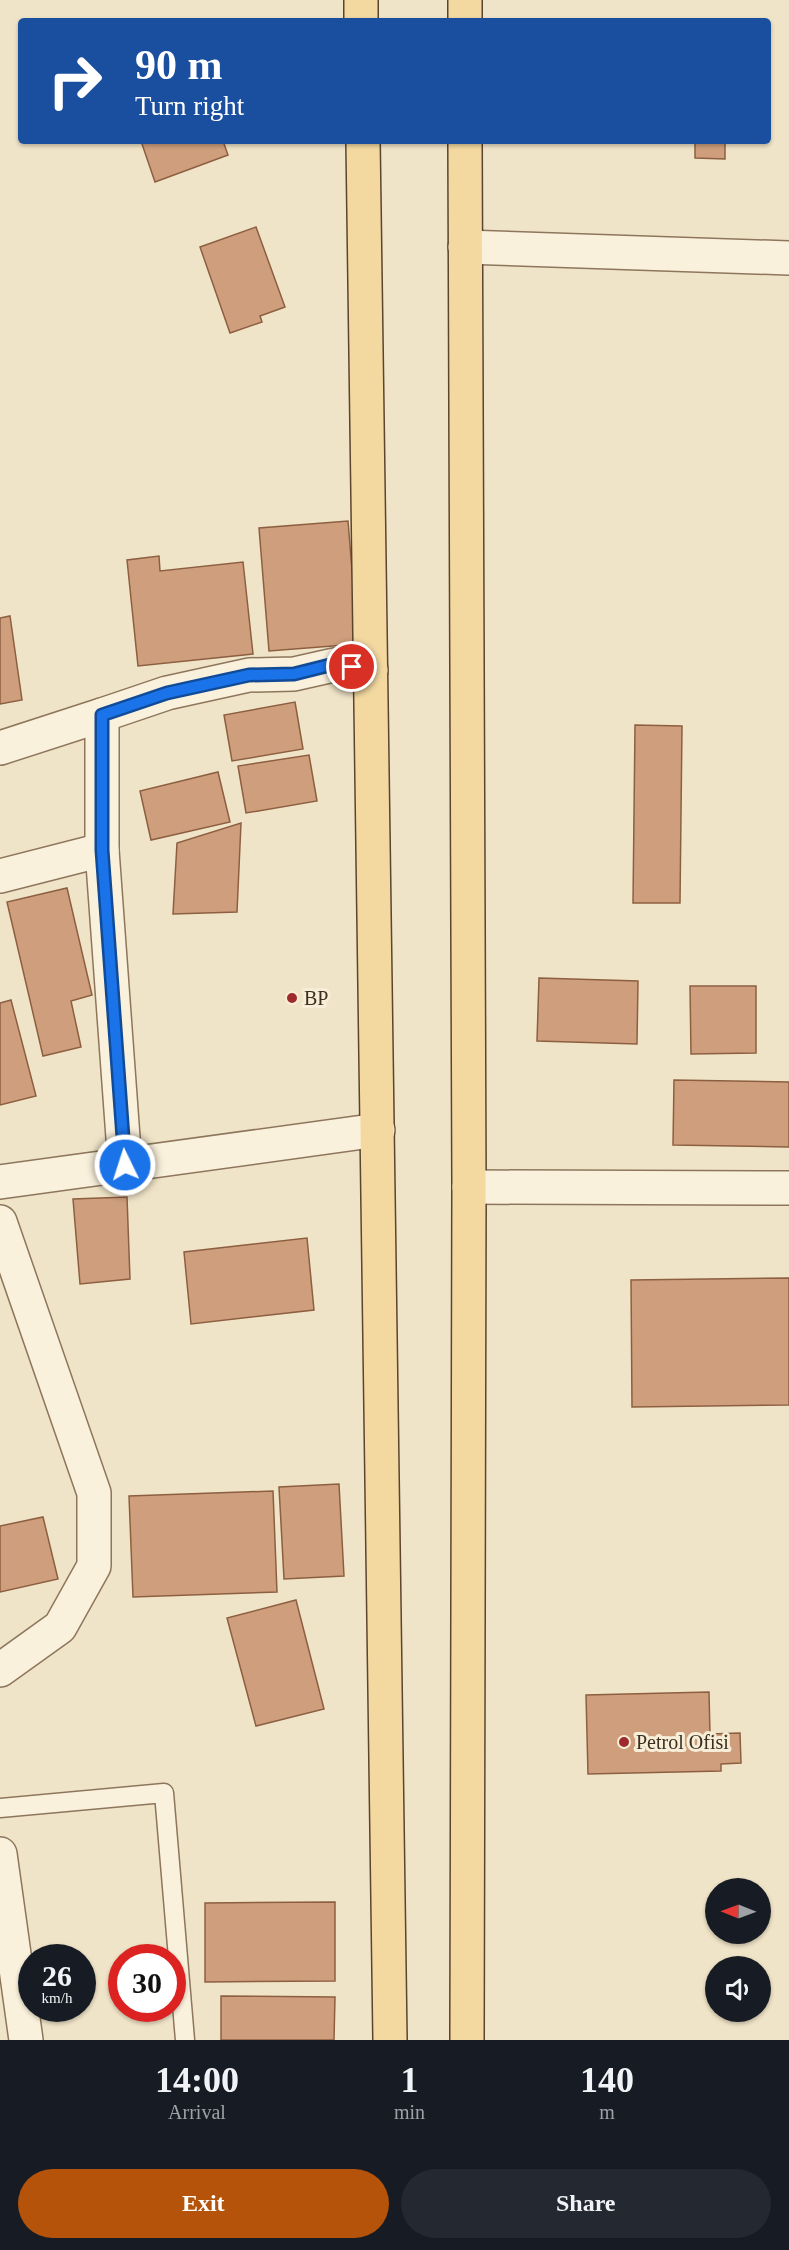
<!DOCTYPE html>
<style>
:root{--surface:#171b24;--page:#242831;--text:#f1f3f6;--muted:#9ea1a6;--accent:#b45309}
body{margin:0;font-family:Georgia,serif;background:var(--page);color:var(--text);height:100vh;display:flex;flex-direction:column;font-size:22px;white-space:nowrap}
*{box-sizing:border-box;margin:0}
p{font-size:20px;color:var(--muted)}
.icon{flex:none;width:33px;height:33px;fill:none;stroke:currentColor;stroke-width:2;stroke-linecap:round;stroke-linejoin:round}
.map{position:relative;height:2040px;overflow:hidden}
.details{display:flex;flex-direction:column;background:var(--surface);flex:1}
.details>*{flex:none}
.hud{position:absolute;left:18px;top:18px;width:753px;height:126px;border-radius:6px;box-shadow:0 2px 4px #0004;background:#1a4fa0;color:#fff;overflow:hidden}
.needle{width:39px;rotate:271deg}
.tools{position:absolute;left:705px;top:1878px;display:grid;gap:12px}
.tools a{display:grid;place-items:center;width:66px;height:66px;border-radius:50%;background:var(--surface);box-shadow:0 2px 4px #0004;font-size:30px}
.speed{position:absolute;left:18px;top:1944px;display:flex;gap:12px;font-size:30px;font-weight:700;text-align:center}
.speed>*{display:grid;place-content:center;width:78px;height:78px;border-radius:50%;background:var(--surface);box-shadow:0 2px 4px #0004;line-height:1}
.speed small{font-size:15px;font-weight:400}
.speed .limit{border:9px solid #d22;background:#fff;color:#111}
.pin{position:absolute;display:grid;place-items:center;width:51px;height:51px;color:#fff;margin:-26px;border:3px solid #fff;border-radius:50%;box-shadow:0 2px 6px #0007}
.me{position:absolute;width:66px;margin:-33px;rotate:356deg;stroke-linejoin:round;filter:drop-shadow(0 0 4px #0008)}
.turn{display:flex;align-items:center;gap:21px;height:126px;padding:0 18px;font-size:27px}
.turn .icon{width:78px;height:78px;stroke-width:2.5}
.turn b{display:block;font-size:42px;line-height:51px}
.eta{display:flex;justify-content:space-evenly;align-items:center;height:102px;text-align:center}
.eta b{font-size:36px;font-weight:700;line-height:42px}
.button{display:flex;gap:12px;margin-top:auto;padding:12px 18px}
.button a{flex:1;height:69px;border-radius:36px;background:var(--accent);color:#fff;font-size:24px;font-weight:700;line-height:69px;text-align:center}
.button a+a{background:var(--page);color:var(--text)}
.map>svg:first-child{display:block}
.building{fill:#cf9f7d;stroke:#8d5f41;stroke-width:1.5}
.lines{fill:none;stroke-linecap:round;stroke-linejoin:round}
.service-casing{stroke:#8d765c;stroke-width:21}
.minor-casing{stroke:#8d765c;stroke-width:36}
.primary-casing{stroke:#5b4430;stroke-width:36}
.service{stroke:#faf1dc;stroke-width:18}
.minor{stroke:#faf1dc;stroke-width:33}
.primary{stroke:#f3d9a0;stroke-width:33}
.route-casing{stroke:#114b97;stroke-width:15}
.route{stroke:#1a73e8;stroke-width:10}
.poi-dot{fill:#9e2a2b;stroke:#f7eed8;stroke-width:2}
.labels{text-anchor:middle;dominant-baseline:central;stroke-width:6;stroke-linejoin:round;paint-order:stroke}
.poi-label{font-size:20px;fill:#3d2e20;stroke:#f7eed8;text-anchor:start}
</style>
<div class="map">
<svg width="789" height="2040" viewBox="0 0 789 2040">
<rect width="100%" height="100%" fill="#f0e4c8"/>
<g class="building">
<path d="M141,141H223L228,155L155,182Z"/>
<path d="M695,141H725V159L695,158Z"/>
<path d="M256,227L285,307L260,316L262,322L230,333L200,247Z"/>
<path d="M348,521L358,644L269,651L259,528Z"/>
<path d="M159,556L160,571L243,562L253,654L138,666L127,560Z"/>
<path d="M10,616L22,700L0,704V618Z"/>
<path d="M295,702L303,749L232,761L224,715Z"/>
<path d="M635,725L682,726L680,903H633Z"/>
<path d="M309,755L317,801L246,813L238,766Z"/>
<path d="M218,772L230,822L151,840L140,791Z"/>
<path d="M241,823L237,912L173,914L177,843Z"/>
<path d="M67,888L92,995L71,1001L81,1047L43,1056L7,902Z"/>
<path d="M539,978L638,981L637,1044L537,1041Z"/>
<path d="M690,986H756V1053L691,1054Z"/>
<path d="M11,1000L36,1096L0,1105V1003Z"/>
<path d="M674,1080L789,1082V1147L673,1145Z"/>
<path d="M127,1197L130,1279L80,1284L73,1199Z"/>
<path d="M307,1238L314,1310L191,1324L184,1252Z"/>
<path d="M789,1278V1405L632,1407L631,1280Z"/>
<path d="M339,1484L344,1576L284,1579L279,1487Z"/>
<path d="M273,1491L277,1592L133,1597L129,1496Z"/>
<path d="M43,1517L58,1579L0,1592V1526Z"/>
<path d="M296,1600L324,1709L256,1726L227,1618Z"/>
<path d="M709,1692L710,1734L740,1733L741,1763L721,1764V1771L588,1774L586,1695Z"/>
<path d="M335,1902V1981L205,1982V1903Z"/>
<path d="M221,1996L335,1997L334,2040H221Z"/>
</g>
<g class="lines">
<defs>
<path id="service" d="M0,1808L164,1793L185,2040"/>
<g id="minor">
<path d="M465,247L789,258"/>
<path d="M0,748L102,715"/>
<path d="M0,876L102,850"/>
<path d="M125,1165L102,850V715L167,693L249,675L294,674L334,665L371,670"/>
<path d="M0,1182L378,1130"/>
<path d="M469,1187L789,1188"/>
<path d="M0,1222L94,1493V1566L60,1627L0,1670"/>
<path d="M0,1854L26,2040"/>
</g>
<g id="primary">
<path d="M361,0V21"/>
<path d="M465,0V21"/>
<path d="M363,141L390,2040"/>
<path d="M465,141L469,1187L467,2040"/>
</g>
</defs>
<use href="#service" class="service-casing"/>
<use href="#minor" class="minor-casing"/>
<use href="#primary" class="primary-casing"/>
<use href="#service" class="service"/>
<use href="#minor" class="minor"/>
<use href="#primary" class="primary"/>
</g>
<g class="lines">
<defs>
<path id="route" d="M125,1165L102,850V715L167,693L249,675L294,674L334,664L352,667"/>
</defs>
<use href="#route" class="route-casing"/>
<use href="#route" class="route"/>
</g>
<g class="poi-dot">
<circle cx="292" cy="998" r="6"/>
<circle cx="624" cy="1742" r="6"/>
</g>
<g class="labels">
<g class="poi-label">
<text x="304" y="998">BP</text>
<text x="636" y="1742">Petrol Ofisi</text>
</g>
</g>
</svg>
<div class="tools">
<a><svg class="needle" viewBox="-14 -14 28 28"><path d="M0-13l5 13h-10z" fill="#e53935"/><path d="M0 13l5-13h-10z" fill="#9ea1a6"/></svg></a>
<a><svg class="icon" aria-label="sound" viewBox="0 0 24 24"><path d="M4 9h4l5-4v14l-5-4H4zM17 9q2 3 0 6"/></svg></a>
</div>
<div class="speed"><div>26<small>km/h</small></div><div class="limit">30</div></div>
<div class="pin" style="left:352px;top:667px;background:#d93025"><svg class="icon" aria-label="arrive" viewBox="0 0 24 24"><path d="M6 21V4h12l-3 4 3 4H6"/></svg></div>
<svg class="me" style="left:125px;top:1165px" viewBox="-20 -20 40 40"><circle r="17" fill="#1a73e8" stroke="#fff" stroke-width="3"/><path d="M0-11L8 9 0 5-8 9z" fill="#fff"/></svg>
<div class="hud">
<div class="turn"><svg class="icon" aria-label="right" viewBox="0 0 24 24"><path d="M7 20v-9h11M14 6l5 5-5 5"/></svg><div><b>90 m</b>Turn right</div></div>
</div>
</div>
<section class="details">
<div class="eta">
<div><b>14:00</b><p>Arrival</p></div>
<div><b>1</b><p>min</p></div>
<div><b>140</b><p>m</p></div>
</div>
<div class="button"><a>Exit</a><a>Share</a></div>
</section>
